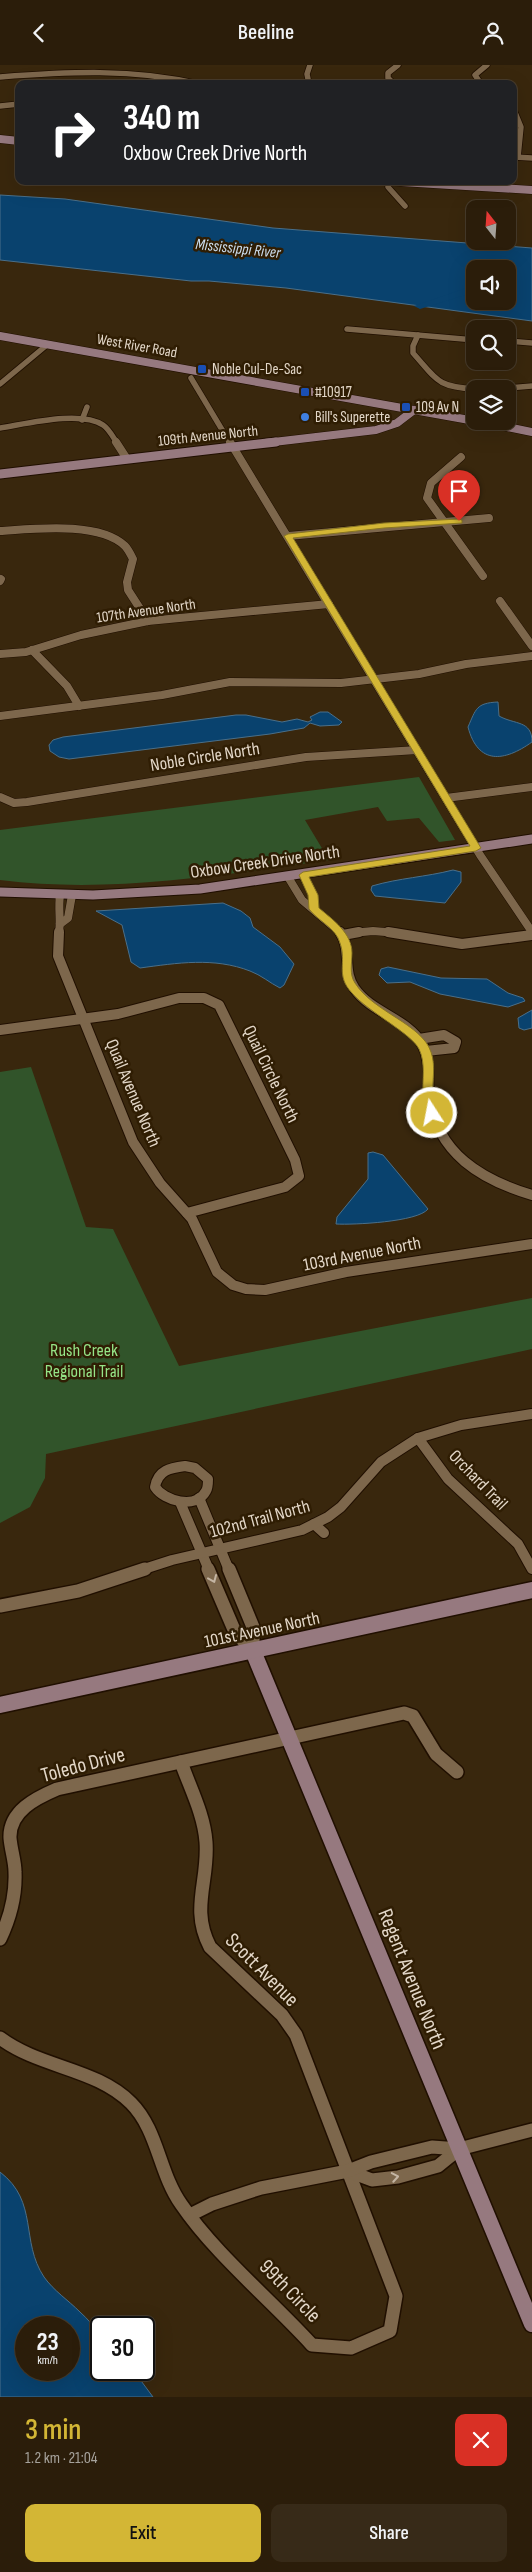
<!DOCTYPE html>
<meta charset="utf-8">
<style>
:root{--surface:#2b1d0a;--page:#372a18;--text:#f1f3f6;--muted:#a6a29c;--line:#473b2b;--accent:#d3b635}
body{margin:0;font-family:"Sofia Sans Condensed",sans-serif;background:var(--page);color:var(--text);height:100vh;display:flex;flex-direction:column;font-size:19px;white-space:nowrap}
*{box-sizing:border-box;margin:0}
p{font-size:16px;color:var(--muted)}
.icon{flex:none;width:28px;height:28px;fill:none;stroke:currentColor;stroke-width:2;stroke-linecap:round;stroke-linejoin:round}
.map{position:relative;height:2332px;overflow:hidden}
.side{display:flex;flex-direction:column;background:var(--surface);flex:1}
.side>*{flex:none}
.banner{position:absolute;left:15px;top:15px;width:502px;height:105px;border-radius:10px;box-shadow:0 5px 20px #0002,0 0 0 1px var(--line);background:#202124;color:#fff;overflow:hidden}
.needle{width:32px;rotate:343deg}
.tools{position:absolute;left:466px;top:135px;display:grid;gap:10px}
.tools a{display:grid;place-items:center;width:50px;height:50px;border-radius:10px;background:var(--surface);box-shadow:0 5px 20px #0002,0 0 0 1px var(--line);font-size:25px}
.speed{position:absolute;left:15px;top:2251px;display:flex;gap:10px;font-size:25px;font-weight:700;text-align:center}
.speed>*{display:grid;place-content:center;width:65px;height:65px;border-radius:50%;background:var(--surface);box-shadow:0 5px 20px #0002,0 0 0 1px var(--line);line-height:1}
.speed small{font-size:12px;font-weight:400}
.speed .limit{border:2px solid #111;border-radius:8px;background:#fff;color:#111}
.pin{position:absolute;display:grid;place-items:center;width:42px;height:42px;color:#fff;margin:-51px -21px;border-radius:50% 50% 50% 0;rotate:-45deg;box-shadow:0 0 5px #0007}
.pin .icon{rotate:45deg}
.me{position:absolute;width:55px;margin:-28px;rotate:349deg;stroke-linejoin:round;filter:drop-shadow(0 0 4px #0008)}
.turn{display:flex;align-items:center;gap:18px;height:105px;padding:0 25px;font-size:22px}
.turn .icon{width:65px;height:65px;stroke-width:2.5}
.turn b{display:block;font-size:35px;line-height:42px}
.round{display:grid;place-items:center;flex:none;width:52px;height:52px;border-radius:10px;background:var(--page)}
.summary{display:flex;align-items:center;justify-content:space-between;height:85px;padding:0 25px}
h1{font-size:30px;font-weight:600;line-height:38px;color:var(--accent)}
.primary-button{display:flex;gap:10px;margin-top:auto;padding:10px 25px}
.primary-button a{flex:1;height:58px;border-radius:10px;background:var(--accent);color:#111;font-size:20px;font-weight:600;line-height:58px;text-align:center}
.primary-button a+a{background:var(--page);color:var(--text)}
header{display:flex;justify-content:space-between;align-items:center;height:65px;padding:0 25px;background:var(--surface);font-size:22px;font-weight:600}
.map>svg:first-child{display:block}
.green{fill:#31542a}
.water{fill:#09426e;stroke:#4a6f89;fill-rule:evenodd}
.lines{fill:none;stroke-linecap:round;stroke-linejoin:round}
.stream{stroke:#4a6f89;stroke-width:2}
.river{fill:#09426e;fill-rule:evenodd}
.street-far3-casing{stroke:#200f00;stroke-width:7}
.street-far2-casing{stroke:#200f00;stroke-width:9}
.street-far1-casing{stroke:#200f00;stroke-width:12}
.street-casing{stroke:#200f00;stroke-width:16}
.secondary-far2-casing{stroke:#200f00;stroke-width:9}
.secondary-far1-casing{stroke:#200f00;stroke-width:11}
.secondary-casing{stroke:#200f00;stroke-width:19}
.street-far3{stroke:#7d674c;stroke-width:5.5}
.street-far2{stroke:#7d674c;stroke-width:8}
.street-far1{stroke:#7d674c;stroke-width:10}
.street{stroke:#7d674c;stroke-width:13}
.secondary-far2{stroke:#96797f;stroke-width:8}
.secondary-far1{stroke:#96797f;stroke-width:9}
.secondary{stroke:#96797f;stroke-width:16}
.oneway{stroke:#c4b5a3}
.route{fill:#d3b635;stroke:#897622}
.transit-dot{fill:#1a4fb4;stroke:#2f1d03;stroke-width:2}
.shop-dot{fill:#3f7fe0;stroke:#2f1d03;stroke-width:2}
.labels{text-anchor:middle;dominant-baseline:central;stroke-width:5;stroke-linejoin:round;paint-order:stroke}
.far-street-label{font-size:15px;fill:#e3d7c8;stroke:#2f1d03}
.far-poi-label{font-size:15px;fill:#e3d7c8;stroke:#2f1d03;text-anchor:start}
.far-water-label{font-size:16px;font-style:italic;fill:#cde;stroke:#2f1d03}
.street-label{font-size:18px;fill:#e3d7c8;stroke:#2f1d03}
.park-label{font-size:18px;fill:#95e487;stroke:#2f1d03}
.near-street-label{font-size:21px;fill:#e3d7c8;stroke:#2f1d03}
</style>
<header><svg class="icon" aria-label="back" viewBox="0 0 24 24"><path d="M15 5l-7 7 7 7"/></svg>Beeline<svg class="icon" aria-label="person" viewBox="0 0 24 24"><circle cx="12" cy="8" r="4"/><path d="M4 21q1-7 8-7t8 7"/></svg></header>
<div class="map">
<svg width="532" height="2332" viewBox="0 0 532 2332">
<rect width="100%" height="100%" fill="#39270d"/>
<g class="green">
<path d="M419,712L455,775L439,777L419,753L387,756L378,742L305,755L329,795C221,810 110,829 0,815V765Z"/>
<path d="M31,1002L86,1162L113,1164L179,1301L532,1233V1284L46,1389L45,1413L30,1442L0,1458V1007Z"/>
</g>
<g class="water">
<path d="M0,130L65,134L273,163L532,183V256L286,223L209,216H191L0,195ZM475,204H508V236H475Z"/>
<path d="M498,637L499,651C515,660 532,655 532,677C504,697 478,700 468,662C476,644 476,638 498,637Z"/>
<path d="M320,647H328L342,657L339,660L320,661L310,658L304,663L270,669L69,694L59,692L50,686L49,680L53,675L63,672L236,650H246L282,657L297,654L308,657L312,655L310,652Z"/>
<path d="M453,805L461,807V817L445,838L375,831L371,825L372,821C399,813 426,812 453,805Z"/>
<path d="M223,838L241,846L250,853L253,862L280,882L294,899L284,920L280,923C270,918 261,910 250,906C214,892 177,898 140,903L131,897L122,860L96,846Z"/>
<path d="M388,902L441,913L487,914L508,928L523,933L525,936L508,942L440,929L410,917L387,918L379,910L381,904Z"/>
<path d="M532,945V963L524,965L519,963L518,953Z"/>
<path d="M373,1087L383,1090L428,1144C418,1157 353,1160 336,1159L337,1152L368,1114V1088Z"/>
<path d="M0,2107C39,2137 20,2176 44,2212C54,2226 68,2235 80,2247C88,2254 94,2262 101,2270V2305H133L153,2332H0ZM26,2262H69V2305H26Z"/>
</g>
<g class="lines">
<g class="stream">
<path d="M473,293L475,294"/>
<path d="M481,296L500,304"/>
</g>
<path class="river" d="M475,220V227L420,244L414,241Z"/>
<defs>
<g id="street-far3">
<path d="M0,12C67,7 133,3 199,19"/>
<path d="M309,19L307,9L310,0"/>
<path d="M394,19L388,13V8L398,0"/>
<path d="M481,19L475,10L487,0"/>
<path d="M0,41L19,39"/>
<path d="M514,45L521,62L518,92"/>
<path d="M514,92L532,93"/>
<path d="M388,116V122L405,141"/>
<path d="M347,264L475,275"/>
<path d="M418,270L413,281V288C437,315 437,322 475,324"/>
<path d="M508,276L532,278"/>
<path d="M191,313L230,378"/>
<path d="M0,319L48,279"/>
<path d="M495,324L532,321"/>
<path d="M82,355L87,342"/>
<path d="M0,363C26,359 80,345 103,360C109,364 113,372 117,378"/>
</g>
<g id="street-far2">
<path d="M116,377L127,394"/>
<path d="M230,377L480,790L532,867"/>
<path d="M461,392L431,418L427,433L483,511"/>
<path d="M0,466C33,464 99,456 125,481C128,484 131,490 133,494L127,517L128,525L148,556"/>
<path d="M288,471L489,453"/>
<path d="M0,516L1,514"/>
<path d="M500,536L532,581"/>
<path d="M32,585L67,621L79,641"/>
<path d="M0,589L26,587L81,570L148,556L329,539"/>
<path d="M0,651L162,630L230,617L341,618L419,609L466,599L532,591"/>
<path d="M0,732L14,738L27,737L306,692L417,685"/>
<path d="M446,733L532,722"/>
<path d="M303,810L313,830L314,844"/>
<path d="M288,812L302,835L341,868"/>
<path d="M60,859L68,853L72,830"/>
<path d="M59,868C61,855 58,844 60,830"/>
<path d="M352,868L373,866L398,868"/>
</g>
<g id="street-far1">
<path d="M59,867L58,891L133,1077L160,1118L192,1154L217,1207L233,1220L246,1224L265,1225L346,1207L532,1179"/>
<path d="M340,867C352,885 342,907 355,924C372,948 408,954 422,979C431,995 427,1014 429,1031C437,1089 482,1115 532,1130"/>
<path d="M388,867L462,879L532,870"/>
<path d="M343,870L359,867"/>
<path d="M0,965L118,949L179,933H204L219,940L295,1095L299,1111L285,1122L187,1148"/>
<path d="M419,974L444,970L456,977L454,983L426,986"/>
<path d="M418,1373L448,1414L518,1479L532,1504"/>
<path d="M185,1401L195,1403L208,1414C208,1417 208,1423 206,1426C196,1445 164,1436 155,1422C158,1405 170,1403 185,1401Z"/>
<path d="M199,1433L229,1505"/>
<path d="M180,1437L209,1505"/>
<path d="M314,1459L324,1468"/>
<path d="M141,1505L172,1495L302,1465L328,1452L341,1442L381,1397L418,1373L461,1360L532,1349"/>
</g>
<g id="street">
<path d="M208,1504L235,1567L253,1586"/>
<path d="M229,1504L253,1562V1586"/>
<path d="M0,1541L78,1526L145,1504"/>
<path d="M0,1874C10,1853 16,1831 15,1807C15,1796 11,1785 10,1773C9,1746 36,1733 57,1724L404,1648L413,1651L436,1689L457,1707"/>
<path d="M0,1973C40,2003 96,2003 131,2038C158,2065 159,2108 181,2139C215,2189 271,2235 312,2280L351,2283L390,2266L396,2231L296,1970L282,1950L210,1882C190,1844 209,1816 206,1777C204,1749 190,1723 181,1697"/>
<path d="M348,2106L372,2115L398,2112L438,2101L459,2084"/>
<path d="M190,2150L212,2139L261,2123L348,2106L371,2097L432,2082L459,2084L532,2065"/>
</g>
<g id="secondary-far2">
<path d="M0,74L19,76"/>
<path d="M385,116L532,125"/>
<path d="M0,271L475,356"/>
<path d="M477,356L532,367"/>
<path d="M265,378L376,365L397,358L414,345"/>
</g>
<g id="secondary-far1">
<path d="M0,409L276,377"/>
<path d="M0,827L93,830L200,824L532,774"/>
</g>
<g id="secondary">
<path d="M253,1586L532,2259"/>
<path d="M0,1640L532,1525"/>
</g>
</defs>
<use href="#street-far3" class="street-far3-casing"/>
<use href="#street-far2" class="street-far2-casing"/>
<use href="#street-far1" class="street-far1-casing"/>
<use href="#street" class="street-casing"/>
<use href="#secondary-far2" class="secondary-far2-casing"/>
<use href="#secondary-far1" class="secondary-far1-casing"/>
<use href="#secondary" class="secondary-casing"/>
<use href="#street-far3" class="street-far3"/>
<use href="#street-far2" class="street-far2"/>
<use href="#street-far1" class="street-far1"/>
<use href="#street" class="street"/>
<use href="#secondary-far2" class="secondary-far2"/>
<use href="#secondary-far1" class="secondary-far1"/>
<use href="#secondary" class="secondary"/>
</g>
<defs><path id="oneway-chevron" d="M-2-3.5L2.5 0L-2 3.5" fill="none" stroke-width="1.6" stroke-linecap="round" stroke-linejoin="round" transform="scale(1.25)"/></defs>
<g class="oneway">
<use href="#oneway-chevron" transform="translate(213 1514) rotate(67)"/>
<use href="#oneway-chevron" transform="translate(395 2112) rotate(-10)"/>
</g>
<path class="route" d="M459,454L462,455V458L384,463L293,473L481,783L476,786L309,812L318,830L319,843C333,855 352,868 352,888C352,899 349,909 355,918C373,947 422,959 431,987C436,1001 432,1015 433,1030C434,1036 436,1042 438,1048L432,1052L427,1048C425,1042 423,1036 423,1030C422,1015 426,998 419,984C411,968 368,947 352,928C335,910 347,897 340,878C336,863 318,856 309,844L308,830L299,810L303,807L470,781L284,471L288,469L384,458Z"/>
<g class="transit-dot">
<rect x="197" y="299" width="10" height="10" rx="2.5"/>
<rect x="300" y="322" width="10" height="10" rx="2.5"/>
<rect x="401" y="337" width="10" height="10" rx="2.5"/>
</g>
<circle class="shop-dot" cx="305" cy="352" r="5"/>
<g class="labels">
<g class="far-street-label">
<text transform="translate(137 281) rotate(10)">West River Road</text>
<text transform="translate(208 371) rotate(-6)">109th Avenue North</text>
<text transform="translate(146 546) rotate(-8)">107th Avenue North</text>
</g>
<g class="far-poi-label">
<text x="212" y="304">Noble Cul-De-Sac</text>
<text x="315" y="327">#10917</text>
<text x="416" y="342">109 Av N</text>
<text x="315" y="352">Bill's Superette</text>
</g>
<g class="far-water-label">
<text transform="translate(238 184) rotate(6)">Mississippi River</text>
</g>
<g class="street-label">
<text transform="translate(205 692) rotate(-9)">Noble Circle North</text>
<text transform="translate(265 797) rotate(-8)">Oxbow Creek Drive North</text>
<text transform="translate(271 1009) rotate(64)">Quail Circle North</text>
<text transform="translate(133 1028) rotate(67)">Quail Avenue North</text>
<text transform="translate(362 1189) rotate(-11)">103rd Avenue North</text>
<text transform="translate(478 1415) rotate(46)">Orchard Trail</text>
<text transform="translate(260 1454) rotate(-15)">102nd Trail North</text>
<text transform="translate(262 1565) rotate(-12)">101st Avenue North</text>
</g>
<g class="park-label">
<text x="84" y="1285">Rush Creek<tspan x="84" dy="21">Regional Trail</tspan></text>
</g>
<g class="near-street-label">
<text transform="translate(83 1700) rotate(-15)">Toledo Drive</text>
<text transform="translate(262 1905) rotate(45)">Scott Avenue</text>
<text transform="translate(412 1914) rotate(68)">Regent Avenue North</text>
<text transform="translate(290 2226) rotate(46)">99th Circle</text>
</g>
</g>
</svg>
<div class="tools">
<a><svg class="needle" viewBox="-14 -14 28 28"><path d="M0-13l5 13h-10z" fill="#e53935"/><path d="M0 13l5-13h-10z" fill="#a6a29c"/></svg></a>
<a><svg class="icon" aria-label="sound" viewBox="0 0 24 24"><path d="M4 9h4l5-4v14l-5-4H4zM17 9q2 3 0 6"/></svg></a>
<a><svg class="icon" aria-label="search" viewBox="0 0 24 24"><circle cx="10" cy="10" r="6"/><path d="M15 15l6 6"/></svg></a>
<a><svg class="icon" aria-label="layers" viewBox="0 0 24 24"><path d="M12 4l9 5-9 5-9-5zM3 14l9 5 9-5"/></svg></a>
</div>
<div class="speed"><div>23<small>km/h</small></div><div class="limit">30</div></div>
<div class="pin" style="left:459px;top:456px;background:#d93025"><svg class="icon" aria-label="arrive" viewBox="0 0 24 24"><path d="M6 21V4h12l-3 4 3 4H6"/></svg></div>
<svg class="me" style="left:432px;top:1048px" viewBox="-20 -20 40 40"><circle r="17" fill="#d3b635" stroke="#fff" stroke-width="3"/><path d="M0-11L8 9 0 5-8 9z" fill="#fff"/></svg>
<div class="banner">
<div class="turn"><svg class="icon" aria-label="right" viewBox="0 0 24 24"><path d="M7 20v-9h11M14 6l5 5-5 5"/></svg><div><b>340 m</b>Oxbow Creek Drive North</div></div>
</div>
</div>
<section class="side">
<div class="summary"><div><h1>3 min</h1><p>1.2 km · 21:04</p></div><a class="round" style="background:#d93025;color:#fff"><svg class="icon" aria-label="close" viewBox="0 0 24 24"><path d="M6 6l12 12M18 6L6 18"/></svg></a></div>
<div class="primary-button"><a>Exit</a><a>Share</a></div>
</section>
